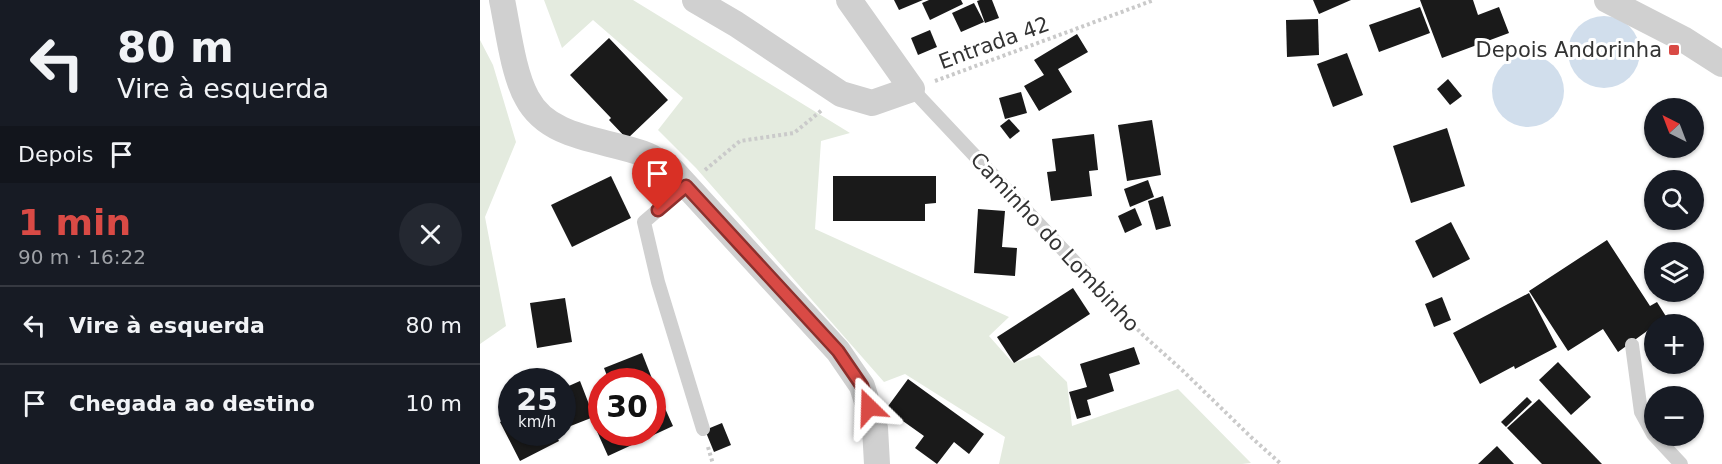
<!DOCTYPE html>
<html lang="pt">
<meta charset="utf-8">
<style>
:root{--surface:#171b24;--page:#242831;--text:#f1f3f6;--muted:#9ea1a6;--line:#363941;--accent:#d94a45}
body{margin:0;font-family:"DejaVu Sans",sans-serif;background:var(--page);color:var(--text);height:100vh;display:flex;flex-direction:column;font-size:22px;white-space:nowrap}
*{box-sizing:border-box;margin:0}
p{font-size:20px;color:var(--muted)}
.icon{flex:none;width:33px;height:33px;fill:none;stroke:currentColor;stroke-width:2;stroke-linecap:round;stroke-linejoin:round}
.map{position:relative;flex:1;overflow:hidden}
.panel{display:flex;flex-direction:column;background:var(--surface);width:480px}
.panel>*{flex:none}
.guide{background:#171b24;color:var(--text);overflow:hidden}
.needle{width:39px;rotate:318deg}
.tools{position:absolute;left:1164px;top:98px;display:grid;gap:12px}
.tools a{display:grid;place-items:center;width:60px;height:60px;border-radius:50%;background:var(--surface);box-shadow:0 2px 4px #0004;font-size:30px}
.speed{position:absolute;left:18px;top:368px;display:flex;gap:12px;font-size:30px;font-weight:700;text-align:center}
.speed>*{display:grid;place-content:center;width:78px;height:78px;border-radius:50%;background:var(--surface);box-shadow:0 2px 4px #0004;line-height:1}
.speed small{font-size:15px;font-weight:400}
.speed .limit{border:9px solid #d22;background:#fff;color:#111}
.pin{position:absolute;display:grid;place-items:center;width:51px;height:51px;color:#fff;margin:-62px -26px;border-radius:50% 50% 50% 0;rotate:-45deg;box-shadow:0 0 6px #0007}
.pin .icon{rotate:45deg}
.me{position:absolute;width:66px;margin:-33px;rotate:338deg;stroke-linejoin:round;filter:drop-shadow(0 0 4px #0008)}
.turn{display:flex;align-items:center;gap:21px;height:126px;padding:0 18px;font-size:27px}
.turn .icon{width:78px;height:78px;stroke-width:2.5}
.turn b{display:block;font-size:42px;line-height:51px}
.then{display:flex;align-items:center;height:57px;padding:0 18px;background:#0003;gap:12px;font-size:22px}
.round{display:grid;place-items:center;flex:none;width:63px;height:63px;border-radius:32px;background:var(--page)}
.summary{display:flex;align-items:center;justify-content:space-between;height:102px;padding:0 18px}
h1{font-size:36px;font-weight:600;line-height:45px;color:var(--accent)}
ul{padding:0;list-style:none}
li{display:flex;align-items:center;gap:18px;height:78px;padding:0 18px;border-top:2px solid var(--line)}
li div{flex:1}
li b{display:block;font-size:22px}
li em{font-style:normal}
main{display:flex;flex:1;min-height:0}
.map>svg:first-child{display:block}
.green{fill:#e4ebdf}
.water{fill:#d1deec}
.building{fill:#1a1a1a}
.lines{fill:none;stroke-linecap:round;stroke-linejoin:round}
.path{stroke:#cacaca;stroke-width:4;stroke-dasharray:3 3;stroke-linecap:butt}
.service{stroke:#d0d0d0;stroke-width:14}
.minor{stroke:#d0d0d0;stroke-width:26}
.route-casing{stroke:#8d302d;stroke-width:15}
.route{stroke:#d94a45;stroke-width:10}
.poi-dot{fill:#d94a45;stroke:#fff;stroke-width:2}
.labels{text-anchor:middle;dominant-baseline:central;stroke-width:6;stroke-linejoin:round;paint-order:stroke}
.street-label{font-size:21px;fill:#333;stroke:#fff}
.poi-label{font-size:21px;fill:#333;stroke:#fff;text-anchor:end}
</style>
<main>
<section class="panel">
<div class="guide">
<div class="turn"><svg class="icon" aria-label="left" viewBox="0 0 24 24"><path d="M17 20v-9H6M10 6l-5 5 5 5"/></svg><div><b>80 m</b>Vire à esquerda</div></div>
<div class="then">Depois<svg class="icon" aria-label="arrive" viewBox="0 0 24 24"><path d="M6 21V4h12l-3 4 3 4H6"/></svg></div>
</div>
<div class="summary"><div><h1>1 min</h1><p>90 m · 16:22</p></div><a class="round"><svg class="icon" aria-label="close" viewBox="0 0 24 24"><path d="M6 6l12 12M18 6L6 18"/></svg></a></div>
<ul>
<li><svg class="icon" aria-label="left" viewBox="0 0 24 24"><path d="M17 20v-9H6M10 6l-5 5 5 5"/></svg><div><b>Vire à esquerda</b></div><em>80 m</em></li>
<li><svg class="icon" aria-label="arrive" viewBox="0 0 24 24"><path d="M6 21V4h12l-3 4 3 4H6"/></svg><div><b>Chegada ao destino</b></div><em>10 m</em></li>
</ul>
</section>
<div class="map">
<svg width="1242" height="464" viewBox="0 0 1242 464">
<rect width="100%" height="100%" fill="#fff"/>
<g class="green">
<path d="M64,0H153L370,133L341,141L335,229L529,317L509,336L533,363L559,355L587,382L592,426L698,389L771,463L762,464H519L525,437L425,374L404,382L216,168L178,130L203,98L113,20L82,48Z"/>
<path d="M0,40L13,65L36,142L5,217L26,326L0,344Z"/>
</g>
<g class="water">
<circle cx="1124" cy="52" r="36"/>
<circle cx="1048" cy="91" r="36"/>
</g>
<g class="building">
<path d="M414,0H443L419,10Z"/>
<path d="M449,0H481L483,4L450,20L442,3Z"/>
<path d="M500,0H512L519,18L505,23L497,1Z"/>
<path d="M833,0H871L839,14Z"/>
<path d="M940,0H993L998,15L1019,7L1029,33L962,58Z"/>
<path d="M494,3L504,22L481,32L472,13Z"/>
<path d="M940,7L950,33L899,52L889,25Z"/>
<path d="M838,19L839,55L807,57L806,20Z"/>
<path d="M450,30L457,47L438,55L431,38Z"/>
<path d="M597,34L608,52L578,69L592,92L559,111L544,86L564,75L554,60Z"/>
<path d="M129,38L188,100L147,139L129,120L131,118L90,75Z"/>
<path d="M867,53L883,95L853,107L837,64Z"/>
<path d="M968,79L982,96L970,105L957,89Z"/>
<path d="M541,92L547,113L525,119L519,98Z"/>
<path d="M529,119L540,131L530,139L520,126Z"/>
<path d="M672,120L681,175L647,181L638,125Z"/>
<path d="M967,128L985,186L931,203L913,146Z"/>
<path d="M614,134L618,170L609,171L612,196L571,201L567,172L576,171L572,139Z"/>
<path d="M131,176L151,218L92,247L71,205Z"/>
<path d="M353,176H456V203L445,204V221H353Z"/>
<path d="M668,180L674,197L650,207L644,189Z"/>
<path d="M683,196L691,226L676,230L668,201Z"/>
<path d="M655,208L662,225L645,233L638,216Z"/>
<path d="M498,209L525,211L522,247L537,248L535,276L494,273Z"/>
<path d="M971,222L990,259L953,278L935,241Z"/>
<path d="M1127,240L1170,306L1177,302L1187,318L1178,324H1174V326L1138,352L1123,329L1088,351L1049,291Z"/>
<path d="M1174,262V286L1164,269Z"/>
<path d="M593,288L610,314L534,363L517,337Z"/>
<path d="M1049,293L1077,347L1035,369L1034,366L1000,384L973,333Z"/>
<path d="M962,297L971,320L954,327L945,304Z"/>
<path d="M85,298L92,342L57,348L50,303Z"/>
<path d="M654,347L660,364L629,374L634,391L607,400L611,415L597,419L589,392L607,387L600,364Z"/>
<path d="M162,353L173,381H129L124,368Z"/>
<path d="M1078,362L1111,397L1091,415L1059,380Z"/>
<path d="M428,379L504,434L489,454L474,442L457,464L435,448L444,436L406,409Z"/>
<path d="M100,381L112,412L122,408V432H172V396L178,393L193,426L128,456L111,418L83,429L82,427V389Z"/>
<path d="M1047,397L1052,402L1026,427L1021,422Z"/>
<path d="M1059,399L1122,464H1062L1027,428Z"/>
<path d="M32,416V432H74L79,441L40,461L20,422Z"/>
<path d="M242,423L251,445L234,452L225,430Z"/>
<path d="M1017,446L1034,464H998Z"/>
</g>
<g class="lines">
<g class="path">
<path d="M455,81L674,0"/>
<path d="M225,170L260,141L314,133L342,110"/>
<path d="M616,286L663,335L703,371L771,437L801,464"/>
<path d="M228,447L233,464"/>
</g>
<g class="service">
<path d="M432,89L605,273"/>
<path d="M206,186L164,222L178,282L223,429"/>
<path d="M1152,345L1161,412L1173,434L1201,464"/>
</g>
<g class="minor">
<path d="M22,0C28,29 33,73 47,98C69,140 125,139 164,154C174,157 183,165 192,170L358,351L382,386L395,428L397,464"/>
<path d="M215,0L256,24L361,94L392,103L432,89L369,0"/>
<path d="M1127,0L1203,39L1242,64"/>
</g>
</g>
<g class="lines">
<defs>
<path id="route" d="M178,210L206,186L358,351L382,386L389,407"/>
</defs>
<use href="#route" class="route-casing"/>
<use href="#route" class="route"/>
</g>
<rect class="poi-dot" x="1188" y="44" width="12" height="12" rx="3"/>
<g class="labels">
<g class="street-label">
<text transform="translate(514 43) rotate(-20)">Entrada 42</text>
<text transform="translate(575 242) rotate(47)">Caminho do Lombinho</text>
</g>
<g class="poi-label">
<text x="1182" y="50">Depois Andorinha</text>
</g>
</g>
</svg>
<div class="tools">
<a><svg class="needle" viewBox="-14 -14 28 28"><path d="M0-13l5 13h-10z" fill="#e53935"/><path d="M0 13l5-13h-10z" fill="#9ea1a6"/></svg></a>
<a><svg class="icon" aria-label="search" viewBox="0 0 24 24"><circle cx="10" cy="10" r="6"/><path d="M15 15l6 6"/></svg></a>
<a><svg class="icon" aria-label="layers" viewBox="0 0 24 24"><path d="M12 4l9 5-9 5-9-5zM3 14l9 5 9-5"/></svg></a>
<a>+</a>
<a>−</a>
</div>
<div class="speed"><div>25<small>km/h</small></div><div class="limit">30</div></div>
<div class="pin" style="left:178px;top:210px;background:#d93025"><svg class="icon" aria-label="arrive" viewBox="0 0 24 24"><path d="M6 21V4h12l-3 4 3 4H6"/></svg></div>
<svg class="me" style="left:389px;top:407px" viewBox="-20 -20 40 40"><path d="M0-17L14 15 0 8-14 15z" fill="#d94a45" stroke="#fff" stroke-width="4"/></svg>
</div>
</main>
